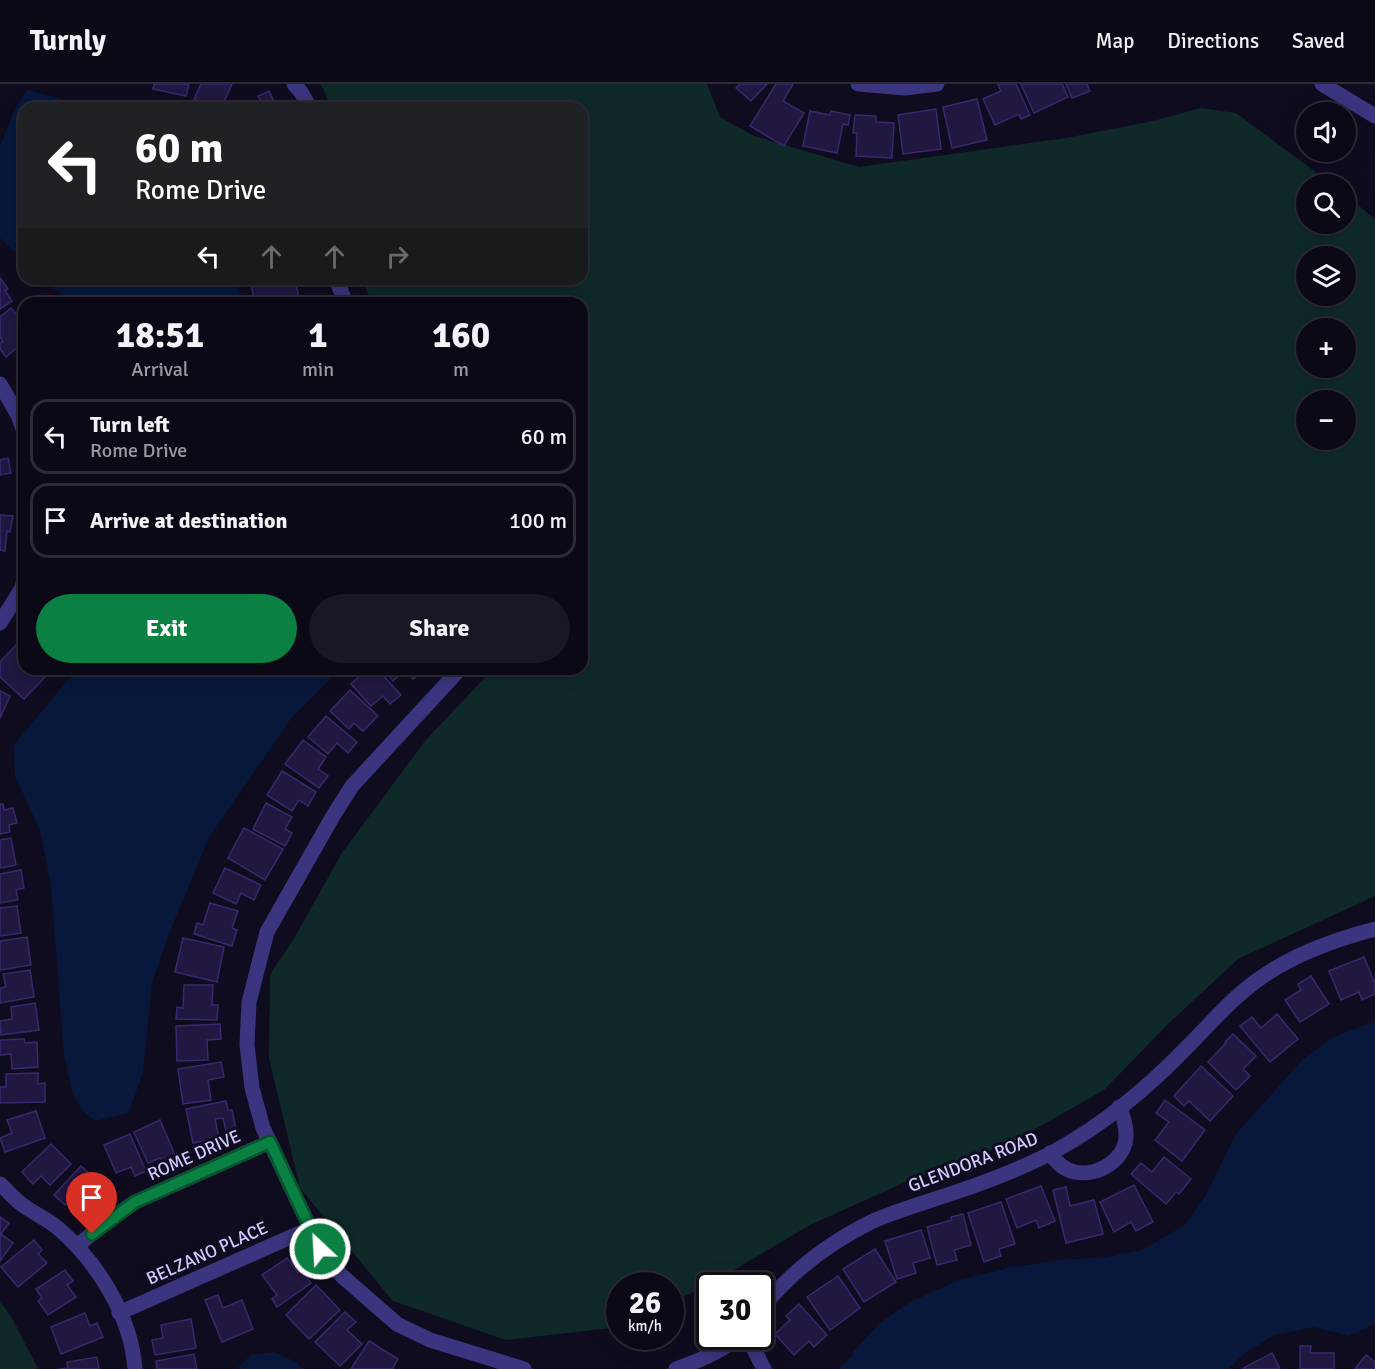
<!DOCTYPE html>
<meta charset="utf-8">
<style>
:root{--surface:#0c0917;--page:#1a1724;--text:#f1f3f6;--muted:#9a9aa1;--line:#2c2a36;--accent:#0b8043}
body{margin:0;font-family:Signika,sans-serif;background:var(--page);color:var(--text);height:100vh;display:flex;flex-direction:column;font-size:22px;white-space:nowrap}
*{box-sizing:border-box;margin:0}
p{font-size:20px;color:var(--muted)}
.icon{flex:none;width:33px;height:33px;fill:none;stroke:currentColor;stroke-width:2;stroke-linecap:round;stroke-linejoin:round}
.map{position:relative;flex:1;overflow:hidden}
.side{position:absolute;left:18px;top:213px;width:570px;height:378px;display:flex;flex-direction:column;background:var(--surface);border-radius:18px;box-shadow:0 3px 15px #0003,0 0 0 2px var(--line)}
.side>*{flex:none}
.guide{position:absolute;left:18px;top:18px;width:570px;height:183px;border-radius:18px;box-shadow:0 3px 15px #0003,0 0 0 2px var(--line);background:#202124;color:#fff;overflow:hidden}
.tools{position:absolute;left:1296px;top:18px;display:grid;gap:12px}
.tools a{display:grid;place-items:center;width:60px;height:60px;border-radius:50%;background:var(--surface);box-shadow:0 3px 15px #0003,0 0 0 2px var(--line);font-size:30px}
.speed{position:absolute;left:606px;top:1188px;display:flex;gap:12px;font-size:30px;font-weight:700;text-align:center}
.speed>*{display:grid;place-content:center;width:78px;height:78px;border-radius:50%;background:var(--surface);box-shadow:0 3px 15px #0003,0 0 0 2px var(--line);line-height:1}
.speed small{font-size:15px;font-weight:400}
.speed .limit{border:3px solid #111;border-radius:9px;background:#fff;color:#111}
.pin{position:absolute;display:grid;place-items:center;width:51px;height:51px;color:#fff;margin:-62px -26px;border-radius:50% 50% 50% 0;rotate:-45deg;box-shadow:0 0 6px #0007}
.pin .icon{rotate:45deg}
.me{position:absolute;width:66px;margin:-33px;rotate:335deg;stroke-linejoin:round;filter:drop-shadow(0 0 4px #0008)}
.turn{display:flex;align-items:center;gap:21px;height:126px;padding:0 18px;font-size:27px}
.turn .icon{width:78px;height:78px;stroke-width:2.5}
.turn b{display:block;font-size:42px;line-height:51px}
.lanes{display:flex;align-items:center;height:57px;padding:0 18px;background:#0003;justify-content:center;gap:30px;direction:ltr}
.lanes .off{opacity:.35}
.eta{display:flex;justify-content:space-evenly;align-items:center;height:102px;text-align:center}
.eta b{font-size:36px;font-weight:700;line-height:42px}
.primary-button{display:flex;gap:12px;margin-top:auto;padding:12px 18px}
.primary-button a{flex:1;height:69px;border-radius:36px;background:var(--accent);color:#fff;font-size:24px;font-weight:700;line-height:69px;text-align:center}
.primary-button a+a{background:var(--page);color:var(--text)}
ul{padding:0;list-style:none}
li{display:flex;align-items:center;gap:18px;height:75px;margin:0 12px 9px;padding:0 6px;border:3px solid var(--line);border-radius:18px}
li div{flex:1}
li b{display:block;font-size:22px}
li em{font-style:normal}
header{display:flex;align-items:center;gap:36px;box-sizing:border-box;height:84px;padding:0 30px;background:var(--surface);border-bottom:2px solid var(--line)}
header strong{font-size:28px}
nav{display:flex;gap:33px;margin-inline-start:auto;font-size:21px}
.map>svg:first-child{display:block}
.green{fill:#0f2929;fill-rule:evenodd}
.water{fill:#07183c}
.building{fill:#211740;stroke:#39286d;stroke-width:1.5}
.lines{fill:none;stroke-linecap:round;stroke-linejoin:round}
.minor{stroke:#3b357f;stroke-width:15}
.route-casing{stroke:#07532c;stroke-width:15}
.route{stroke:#0b8043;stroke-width:10}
.labels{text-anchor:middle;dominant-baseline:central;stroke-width:6;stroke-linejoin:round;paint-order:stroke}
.street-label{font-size:18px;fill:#d2caff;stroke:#100c1f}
</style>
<header>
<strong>Turnly</strong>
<nav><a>Map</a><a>Directions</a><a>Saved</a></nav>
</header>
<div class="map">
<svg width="1375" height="1285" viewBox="0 0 1375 1285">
<rect width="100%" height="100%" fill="#100c1f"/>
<g class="green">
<path d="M320,0H707L720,33L754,52L859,83L1066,54L1153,37L1201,24L1236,29L1332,100H1306V140H1346V111L1375,135V812L1238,875L1167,941L1104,1006L1009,1060L903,1099L810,1141L705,1203L671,1218L670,1202H620L619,1240L611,1244L506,1256L393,1217L300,1104L269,974L270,892L272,887L292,858L342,769L425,657L493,585H582V219H381L368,210L362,195H582V24H330L324,6ZM1306,172H1346V212H1306ZM1306,244H1346V284H1306ZM1306,316H1346V356H1306Z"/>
<path d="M0,1218L11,1232L38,1285H0Z"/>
</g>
<g class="water">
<path d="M27,6L97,24H24V176L0,154V63L13,29Z"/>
<path d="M44,195H237L242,219H70Z"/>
<path d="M77,585H340L292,633L209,753L168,852L152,899L143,989L128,1029L95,1037L84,1028L73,1011L64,971L51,801L40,746L15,692L14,661Z"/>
<path d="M1375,937V1240L1349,1252L1314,1243L1274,1251L1244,1270L1228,1285H838L853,1271L852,1269L880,1239L910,1218L959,1196L1008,1184L1060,1176L1107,1173L1142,1166L1185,1141L1206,1111L1236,1050L1303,975L1334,953Z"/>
<path d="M274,1268L296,1278L302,1285H237L251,1271Z"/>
</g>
<g class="building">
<path d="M154,0H189L186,12L153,5Z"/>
<path d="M201,0H232L221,24H214L194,15Z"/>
<path d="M740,0H767L751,17L736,4Z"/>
<path d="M776,0H793L783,17L804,29L784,62L750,42Z"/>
<path d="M1000,0H1016L1030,31L1021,35L1019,30L995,41L983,15L1001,7L998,1Z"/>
<path d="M1021,0H1062L1068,13L1034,29Z"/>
<path d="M1066,0H1087L1090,7L1072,14Z"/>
<path d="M269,7L277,24H248L261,18L258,12Z"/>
<path d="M977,15L987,56L952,64L943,23Z"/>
<path d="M936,25L941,65L903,70L898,31Z"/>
<path d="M810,27L830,31L831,27L850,31L848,41L843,40L837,69L803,62Z"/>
<path d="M855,31L876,32V38L894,39L892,74L856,72L857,49H853Z"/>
<path d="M0,194L8,205L5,207L12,217L0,225Z"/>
<path d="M311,195L296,200L300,219H255L250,196Z"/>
<path d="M11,224L24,240V258L6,273L0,265V259L3,257L0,253V233Z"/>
<path d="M8,374L11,389L0,391V376Z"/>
<path d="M0,431L13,432L10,448L7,447L5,467L0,466Z"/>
<path d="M16,561L24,568V585H42L48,590L24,615L0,593V578Z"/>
<path d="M367,585H377L401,611L390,620L383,612L371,622L351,600Z"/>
<path d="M383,585H420L422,588L413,595L405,586L393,597Z"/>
<path d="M350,606L378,632L363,647L354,639L349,645L330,627Z"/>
<path d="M0,607L10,612L0,634Z"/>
<path d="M326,632L357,658L348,669L337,659L328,670L308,653Z"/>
<path d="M303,656L326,673L318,685L328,692L319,704L285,680Z"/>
<path d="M282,687L316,708L308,722L299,716L292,727L267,711Z"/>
<path d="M266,719L292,733L285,745L292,749L285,762L253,745Z"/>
<path d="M0,720H3L4,726L13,724L17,739L9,741L10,748L0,750Z"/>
<path d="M244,744L283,765L265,796L228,774Z"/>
<path d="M11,754L16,781L0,784V756Z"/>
<path d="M225,784L261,801L254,816L241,809L236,820L213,809Z"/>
<path d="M21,786L24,804L16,806L18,816L0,819V790Z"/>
<path d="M210,819L238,827L232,844L237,846L232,862L194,850L197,839L203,841Z"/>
<path d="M17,822L21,849L0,852V824Z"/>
<path d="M27,853L31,881L0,886V857Z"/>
<path d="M183,854L224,863L217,898L175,888Z"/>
<path d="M1364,873L1375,900V910L1362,916L1359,908L1341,916L1329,887Z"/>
<path d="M30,886L34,913L0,919V904L6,903L3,890Z"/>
<path d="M1311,892L1329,920L1300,938L1285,916L1301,906L1298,900Z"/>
<path d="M184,901H213L212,921H218L217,936L176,935L177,923L183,924Z"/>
<path d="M35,919L39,946L1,951L0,937L12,935L11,923Z"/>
<path d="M1277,930L1298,955L1270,978L1240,942L1252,933L1261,944Z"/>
<path d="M220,940L221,955L207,956L208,976L177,977L176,942Z"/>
<path d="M1233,950L1256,972L1243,985L1250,992L1236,1006L1208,978L1226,959L1225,958Z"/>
<path d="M24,955L25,959L37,958L38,983L12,985L11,970L0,971V956Z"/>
<path d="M221,978L224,993L208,996L211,1016L183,1020L178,985Z"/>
<path d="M1201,982L1233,1012L1210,1037L1189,1017L1184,1022L1174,1012Z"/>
<path d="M38,989V1000L45,999V1018L0,1019V1003H6V990Z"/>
<path d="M1165,1016L1205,1046L1182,1077L1155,1056L1169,1038L1156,1029Z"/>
<path d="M226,1017L228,1026H232L237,1050L227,1052L223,1034L215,1035L219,1054L193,1059L186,1025Z"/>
<path d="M36,1027L45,1054L5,1068L0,1054L12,1049L7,1036Z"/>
<path d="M160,1036L176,1073L162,1079L160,1074L148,1079L134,1048Z"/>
<path d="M130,1050L146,1087L135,1092L131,1083L116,1089L104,1061Z"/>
<path d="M51,1060L71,1080L50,1101L41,1092L33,1100L22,1088Z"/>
<path d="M1164,1073L1191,1095L1179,1110L1176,1108L1166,1120L1131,1090L1141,1079L1152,1088Z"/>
<path d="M81,1082L102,1101L84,1120L75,1111L65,1121L54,1111Z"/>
<path d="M1134,1101L1153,1138L1136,1147L1131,1138L1114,1148L1100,1118Z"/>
<path d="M1041,1102L1055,1137L1039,1144L1036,1136L1017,1144L1006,1115Z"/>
<path d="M1066,1103L1070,1122L1094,1116L1103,1150L1066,1159L1053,1106Z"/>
<path d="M1001,1118L1015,1160L999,1165L1001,1172L984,1178L968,1129Z"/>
<path d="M963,1130L971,1161L954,1166L957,1176L937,1181L927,1143L952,1136L951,1133Z"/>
<path d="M0,1133L9,1139L1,1150L13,1159L0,1177Z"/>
<path d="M921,1146L930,1174L913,1179L916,1189L897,1195L885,1157Z"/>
<path d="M34,1156L42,1166L38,1170L47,1179L18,1203L1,1183Z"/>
<path d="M875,1165L896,1198L864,1218L843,1185Z"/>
<path d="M287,1174L298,1189L302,1187L311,1199L277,1223L272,1215L277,1211L262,1191Z"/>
<path d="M65,1186L73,1197L67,1201L76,1213L48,1231L38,1217L42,1214L36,1205Z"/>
<path d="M838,1192L860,1224L830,1246L807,1213Z"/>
<path d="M316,1201L340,1226L309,1255L286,1231Z"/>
<path d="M218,1211L223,1224L242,1216L253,1245L222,1258L205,1216Z"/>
<path d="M799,1220L827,1251L814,1263L809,1257L794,1271L775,1250L790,1236L786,1232Z"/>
<path d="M345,1228L356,1238L347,1246L362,1260L340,1282L315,1258Z"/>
<path d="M85,1229L90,1242L97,1239L103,1253L61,1270L51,1243Z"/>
<path d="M191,1235L196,1264L155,1271L152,1256L163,1254L161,1241Z"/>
<path d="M369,1257L398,1275L392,1285H351Z"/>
<path d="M1300,1262H1311L1310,1269H1334V1285H1300Z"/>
<path d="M1272,1269L1280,1285H1242Z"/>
<path d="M194,1270L197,1285H157L156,1277Z"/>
<path d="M1366,1271L1375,1278V1285H1355Z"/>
<path d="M97,1273L99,1285H59L68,1284L67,1278Z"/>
</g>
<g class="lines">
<g class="minor">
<path d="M294,0L301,8L310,24"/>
<path d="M858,0L905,4L937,0"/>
<path d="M1322,0L1375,32"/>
<path d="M336,195L346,219"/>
<path d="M0,300L18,331L24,348"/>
<path d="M0,539L22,504L24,495"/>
<path d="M460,585L352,702L333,732L267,848L249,918L247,961L252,1004L263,1044L320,1165L342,1192L397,1240L430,1256L524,1285"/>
<path d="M1050,1069C1056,1078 1064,1086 1075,1088C1098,1093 1127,1075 1126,1050C1126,1041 1123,1032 1119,1023"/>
<path d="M0,1100C8,1107 15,1116 24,1122C35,1130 49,1136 59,1145C98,1179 131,1232 135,1285"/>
<path d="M77,1162L106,1138L135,1118L270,1058"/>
<path d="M760,1226C790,1189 830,1158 873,1137C901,1125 930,1117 959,1107C991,1096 1025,1083 1055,1067C1104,1040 1151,1001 1190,960C1213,937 1232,914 1259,895C1294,870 1334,856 1375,845"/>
<path d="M119,1229L311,1144"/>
<path d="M747,1252L764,1285"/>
<path d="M676,1285C698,1277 721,1268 740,1252"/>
</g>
</g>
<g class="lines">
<defs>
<path id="route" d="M92,1150L135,1118L270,1058L320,1165"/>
</defs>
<use href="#route" class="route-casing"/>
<use href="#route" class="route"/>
</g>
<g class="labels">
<g class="street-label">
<text transform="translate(194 1071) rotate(-24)">ROME DRIVE</text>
<text transform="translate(973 1078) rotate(-21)">GLENDORA ROAD</text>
<text transform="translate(207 1169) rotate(-24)">BELZANO PLACE</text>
</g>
</g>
</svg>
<div class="tools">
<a><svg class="icon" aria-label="sound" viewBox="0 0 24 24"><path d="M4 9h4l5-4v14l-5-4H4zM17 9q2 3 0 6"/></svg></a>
<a><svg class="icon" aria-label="search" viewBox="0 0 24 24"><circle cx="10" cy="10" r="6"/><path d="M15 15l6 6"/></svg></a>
<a><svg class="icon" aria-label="layers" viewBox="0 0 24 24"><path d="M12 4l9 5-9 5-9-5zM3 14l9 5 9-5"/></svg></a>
<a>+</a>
<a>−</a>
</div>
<div class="speed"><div>26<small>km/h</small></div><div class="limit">30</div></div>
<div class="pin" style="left:92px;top:1150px;background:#d93025"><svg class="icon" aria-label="arrive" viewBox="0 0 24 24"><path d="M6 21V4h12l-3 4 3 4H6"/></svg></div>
<svg class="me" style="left:320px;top:1165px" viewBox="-20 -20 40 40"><circle r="17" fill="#0b8043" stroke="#fff" stroke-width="3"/><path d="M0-11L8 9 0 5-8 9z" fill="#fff"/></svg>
<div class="guide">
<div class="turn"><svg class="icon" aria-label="left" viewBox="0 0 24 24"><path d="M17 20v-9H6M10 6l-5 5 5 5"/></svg><div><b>60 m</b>Rome Drive</div></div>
<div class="lanes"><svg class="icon" aria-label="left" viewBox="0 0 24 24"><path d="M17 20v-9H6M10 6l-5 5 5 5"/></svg><svg class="icon off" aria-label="ahead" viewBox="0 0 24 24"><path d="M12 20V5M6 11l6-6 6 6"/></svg><svg class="icon off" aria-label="ahead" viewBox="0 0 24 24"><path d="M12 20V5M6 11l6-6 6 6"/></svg><svg class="icon off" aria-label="right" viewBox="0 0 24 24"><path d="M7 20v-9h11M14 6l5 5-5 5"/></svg></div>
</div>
<section class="side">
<div class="eta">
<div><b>18:51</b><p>Arrival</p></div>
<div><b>1</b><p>min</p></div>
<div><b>160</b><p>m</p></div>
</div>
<ul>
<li><svg class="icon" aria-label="left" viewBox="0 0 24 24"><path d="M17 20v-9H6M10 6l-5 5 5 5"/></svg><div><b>Turn left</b><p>Rome Drive</p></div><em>60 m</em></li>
<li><svg class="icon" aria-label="arrive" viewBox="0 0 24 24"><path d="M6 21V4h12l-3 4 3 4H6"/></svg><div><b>Arrive at destination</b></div><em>100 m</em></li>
</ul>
<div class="primary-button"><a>Exit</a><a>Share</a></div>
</section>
</div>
